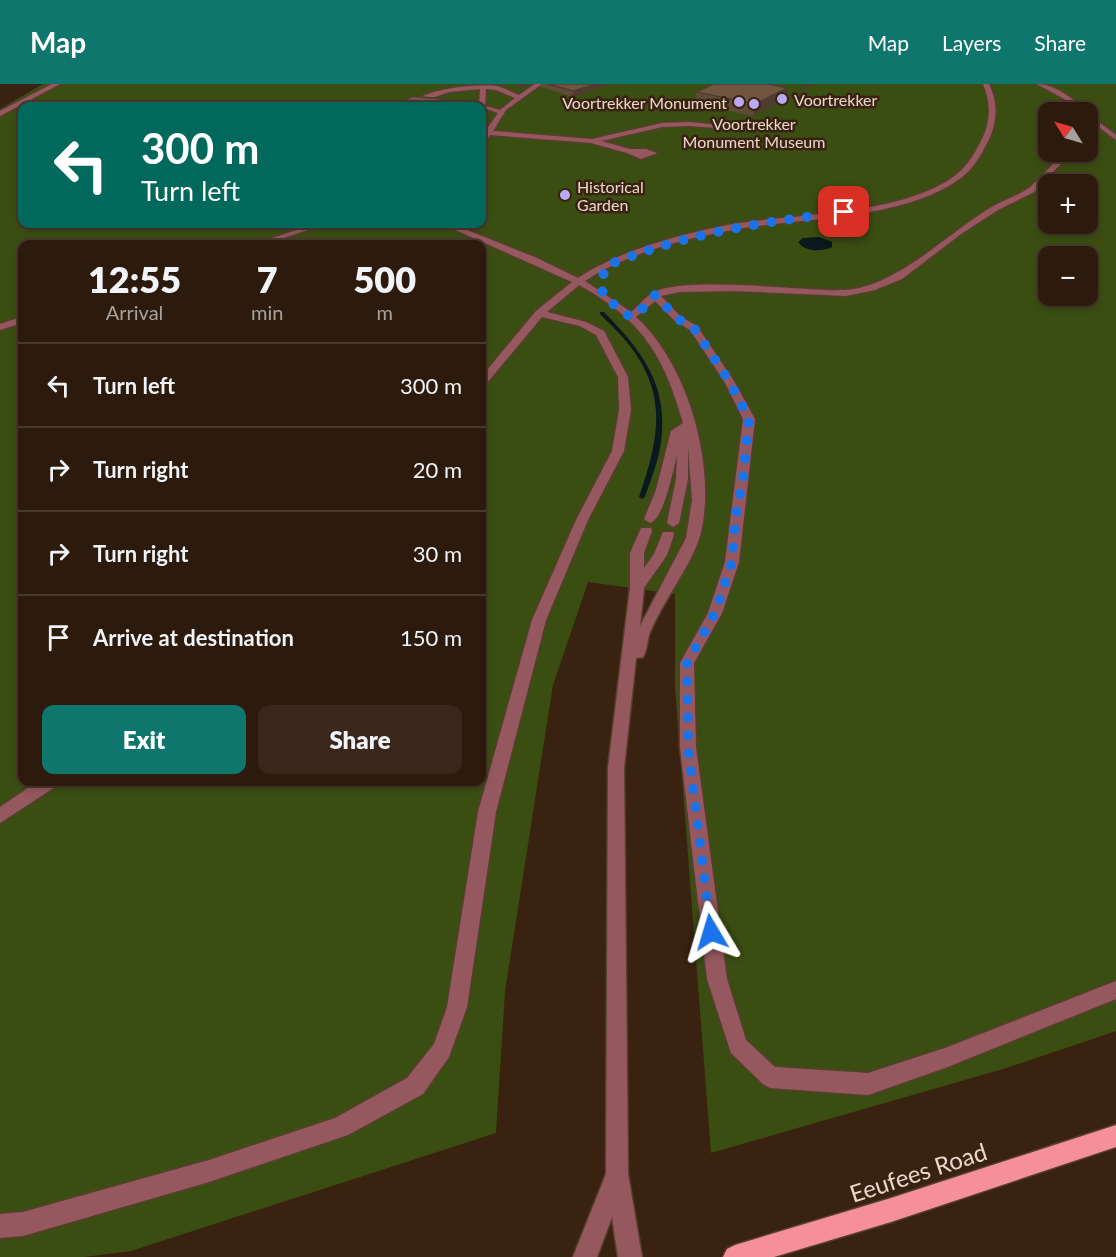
<!DOCTYPE html>
<meta charset="utf-8">
<style>
:root{--surface:#2c1a0c;--page:#38271a;--text:#f1f3f6;--muted:#a6a19d;--line:#48382d;--accent:#0f766e}
body{margin:0;font-family:Lato,sans-serif;background:var(--page);color:var(--text);height:100vh;display:flex;flex-direction:column;font-size:22px;white-space:nowrap}
*{box-sizing:border-box;margin:0}
p{font-size:20px;color:var(--muted)}
.icon{flex:none;width:33px;height:33px;fill:none;stroke:currentColor;stroke-width:2;stroke-linecap:round;stroke-linejoin:round}
.map{position:relative;flex:1;overflow:hidden}
.details{position:absolute;left:18px;top:156px;width:468px;height:546px;display:flex;flex-direction:column;background:var(--surface);border-radius:12px;box-shadow:0 3px 9px #0003,0 0 0 2px var(--line)}
.details>*{flex:none}
.guide{position:absolute;left:18px;top:18px;width:468px;height:126px;border-radius:12px;box-shadow:0 3px 9px #0003,0 0 0 2px var(--line);background:#00695c;color:#fff;overflow:hidden}
.needle{width:39px;rotate:307deg}
.buttons{position:absolute;left:1038px;top:18px;display:grid;gap:12px}
.buttons a{display:grid;place-items:center;width:60px;height:60px;border-radius:12px;background:var(--surface);box-shadow:0 3px 9px #0003,0 0 0 2px var(--line);font-size:30px}
.pin{position:absolute;display:grid;place-items:center;width:51px;height:51px;color:#fff;margin:-26px;border-radius:12px;box-shadow:0 3px 9px #0006}
.me{position:absolute;width:66px;margin:-33px;rotate:353deg;stroke-linejoin:round;filter:drop-shadow(0 0 4px #0008)}
.turn{display:flex;align-items:center;gap:21px;height:126px;padding:0 24px;font-size:27px}
.turn .icon{width:78px;height:78px;stroke-width:2.5}
.turn b{display:block;font-size:42px;line-height:51px}
.eta{display:flex;justify-content:space-evenly;align-items:center;height:102px;text-align:center}
.eta b{font-size:36px;font-weight:800;line-height:42px}
.button{display:flex;gap:12px;margin-top:auto;padding:12px 24px}
.button a{flex:1;height:69px;border-radius:12px;background:var(--accent);color:#fff;font-size:24px;font-weight:800;line-height:69px;text-align:center}
.button a+a{background:var(--page);color:var(--text)}
ul{padding:0;list-style:none}
li{display:flex;align-items:center;gap:18px;height:84px;padding:0 24px;border-top:2px solid var(--line)}
li div{flex:1}
li b{display:block;font-size:22px}
li em{font-style:normal}
header{display:flex;align-items:center;gap:36px;box-sizing:border-box;height:84px;padding:0 30px;background:var(--accent);color:#fff}
header strong{font-size:28px}
nav{display:flex;gap:33px;margin-inline-start:auto;font-size:21px}
.map>svg:first-child{display:block}
.green{fill:#3b4e12;fill-rule:evenodd}
.water{fill:#09191e}
.lines{fill:none;stroke-linecap:round;stroke-linejoin:round}
.stream{fill:#09191e;fill-rule:evenodd}
.minor-casing{stroke:#563f2e;stroke-width:3}
.major-casing{stroke:#563f2e;stroke-width:3}
.minor{fill:#96585f;fill-rule:evenodd}
.major{fill:#f58f9a;fill-rule:evenodd}
.wall{fill:#604a38}
.shaded-wall{fill:#4e3c2e}
.building{fill:#705641;stroke:#4e3c2e;stroke-width:1.5}
.route{stroke:#1a73e8;stroke-width:10;stroke-dasharray:0 18}
.poi-dot{fill:#baaaf6;stroke:#3a2210;stroke-width:2}
.labels{text-anchor:middle;dominant-baseline:central;stroke-width:5;stroke-linejoin:round;paint-order:stroke}
.far-poi-label{font-size:16px;fill:#e8d8cd;stroke:#3a2210;text-anchor:start}
.near-street-label{font-size:24px;fill:#e8d8cd;stroke:#3a2210}
</style>
<header>
<strong>Map</strong>
<nav><a>Map</a><a>Layers</a><a>Share</a></nav>
</header>
<div class="map">
<svg width="1116" height="1173" viewBox="0 0 1116 1173">
<rect width="100%" height="100%" fill="#3a2210"/>
<path class="green" d="M43,0H1116V947L1003,985L711,1069L675,603V510L588,498L553,601L505,907L496,1049L131,1167L84,1173H0V25ZM22,22H482V140H22ZM1048,28H1088V68H1048ZM1048,100H1088V140H1048ZM22,160H482V698H22ZM1048,172H1088V212H1048Z"/>
<path class="water" d="M819,153L832,158V163C821,168 805,168 798,158L803,154Z"/>
<g class="lines">
<path class="stream" d="M600,228H604C642,267 669,301 661,359C658,378 651,395 645,413L642,415L639,413C656,363 668,319 637,272C627,256 613,243 600,230Z"/>
<defs>
<g id="minor">
<path d="M52,0H60L0,32V27Z"/>
<path d="M535,0H542L506,26L493,47L592,55L662,39L689,38L761,45L758,47L689,42L662,43L601,57L630,65H646L657,69L641,75L627,69L591,59L490,51L484,59L482,60L484,49L498,29L479,22L480,5L449,8L418,19L413,18C430,4 475,0 497,2C504,4 512,8 519,11ZM486,5L496,6L515,14L500,26L485,22Z"/>
<path d="M983,0H989C999,20 997,42 986,61C980,73 972,86 961,94C903,137 797,133 727,147C680,156 625,170 585,197L631,228C638,223 643,215 651,210C679,190 806,208 845,206C896,203 947,150 990,124C1002,116 1019,112 1030,103C1042,92 1054,79 1065,68H1072L1034,108L998,126L961,150L902,195L875,206L846,212L733,207L680,208L661,212L681,233L697,242L734,297L755,335L739,478L722,529L694,579L696,663L727,895L746,956L775,983L868,989L945,964L1116,897V915L945,984L868,1011L770,1004L763,1000L731,969L707,895L680,663V579L708,529L725,478L743,335L724,297L690,246L675,237L655,217L636,233C687,279 715,377 702,444C695,479 662,516 649,551C647,558 647,566 643,573L636,574L624,684L628,1090L642,1173H618L612,1133L597,1173H573L606,1090L608,684L630,504V469L641,444H651L652,447L644,469V484L654,470L663,448H673L674,451L667,471L644,504L640,542L686,454L692,416L688,362V395L679,439L673,443L667,439L676,395L677,372C673,386 664,435 650,439L644,435L656,406L671,347L683,339C664,271 642,236 579,201L547,228L586,238L604,247L628,293L631,326L624,367L588,436L546,536L496,728L467,923L449,973L423,1010L348,1051L209,1098L23,1152L0,1154V1130L23,1128L209,1076L335,1034L407,994L434,960L447,923L478,728L532,536L576,436L612,367L619,326L618,293L596,251L580,242L542,233L486,300L482,301V292L536,227L572,198L442,140H452L537,174L578,194C618,167 681,150 728,141C794,129 904,132 957,90C968,81 975,69 981,57C991,39 991,18 983,0Z"/>
<path d="M1037,0C1055,0 1075,16 1087,28H1081L1066,16Z"/>
<path d="M1088,30L1116,51V56L1088,35Z"/>
<path d="M315,140H326L265,160H254Z"/>
<path d="M22,233V239L0,246V240Z"/>
<path d="M37,698H57L55,703L0,739V723Z"/>
</g>
<path id="major" d="M1116,1041V1063L891,1138L774,1173H723L727,1165L735,1161L891,1114Z"/>
</defs>
<use href="#minor" class="minor-casing"/>
<use href="#major" class="major-casing"/>
<use href="#minor" class="minor"/>
<use href="#major" class="major"/>
</g>
<g class="wall">
<path d="M541,0H608V1L573,13L541,3Z"/>
<path d="M696,8L786,15L753,32L695,19Z"/>
</g>
<g class="shaded-wall">
<path d="M518,0H533L518,4Z"/>
<path d="M596,0H608V1L573,13V7Z"/>
<path d="M806,0H815L801,7L802,2Z"/>
<path d="M787,4L786,15L753,32L755,20Z"/>
</g>
<g class="building">
<path d="M548,0H596L573,7Z"/>
<path d="M713,0H768L787,4L755,20L696,8Z"/>
<path d="M412,12L452,16L447,19L457,20L454,22H397Z"/>
</g>
<g class="lines">
<path class="route" d="M711,848L688,663L687,579L715,529L732,478L736,430L743,395L749,335L729,297L694,244L678,235L655,211L642,225L630,233L603,212L601,198L606,182C686,149 759,139 844,128"/>
</g>
<g class="poi-dot">
<circle cx="782" cy="15" r="6"/>
<circle cx="739" cy="18" r="6"/>
<circle cx="754" cy="20" r="6"/>
<circle cx="565" cy="111" r="6"/>
</g>
<g class="labels">
<g class="far-poi-label">
<text x="794" y="15">Voortrekker</text>
<text x="727" y="18" text-anchor="end">Voortrekker Monument</text>
<text x="754" y="39" text-anchor="middle">Voortrekker<tspan x="754" dy="18">Monument Museum</tspan></text>
<text x="577" y="102">Historical<tspan x="577" dy="18">Garden</tspan></text>
</g>
<g class="near-street-label">
<text transform="translate(918 1088) rotate(-18)">Eeufees Road</text>
</g>
</g>
</svg>
<div class="buttons">
<a><svg class="needle" viewBox="-14 -14 28 28"><path d="M0-13l5 13h-10z" fill="#e53935"/><path d="M0 13l5-13h-10z" fill="#a6a19d"/></svg></a>
<a>+</a>
<a>−</a>
</div>
<div class="pin" style="left:844px;top:128px;background:#d93025"><svg class="icon" aria-label="arrive" viewBox="0 0 24 24"><path d="M6 21V4h12l-3 4 3 4H6"/></svg></div>
<svg class="me" style="left:711px;top:848px" viewBox="-20 -20 40 40"><path d="M0-17L14 15 0 8-14 15z" fill="#1a73e8" stroke="#fff" stroke-width="4"/></svg>
<div class="guide">
<div class="turn"><svg class="icon" aria-label="left" viewBox="0 0 24 24"><path d="M17 20v-9H6M10 6l-5 5 5 5"/></svg><div><b>300 m</b>Turn left</div></div>
</div>
<section class="details">
<div class="eta">
<div><b>12:55</b><p>Arrival</p></div>
<div><b>7</b><p>min</p></div>
<div><b>500</b><p>m</p></div>
</div>
<ul>
<li><svg class="icon" aria-label="left" viewBox="0 0 24 24"><path d="M17 20v-9H6M10 6l-5 5 5 5"/></svg><div><b>Turn left</b></div><em>300 m</em></li>
<li><svg class="icon" aria-label="right" viewBox="0 0 24 24"><path d="M7 20v-9h11M14 6l5 5-5 5"/></svg><div><b>Turn right</b></div><em>20 m</em></li>
<li><svg class="icon" aria-label="right" viewBox="0 0 24 24"><path d="M7 20v-9h11M14 6l5 5-5 5"/></svg><div><b>Turn right</b></div><em>30 m</em></li>
<li><svg class="icon" aria-label="arrive" viewBox="0 0 24 24"><path d="M6 21V4h12l-3 4 3 4H6"/></svg><div><b>Arrive at destination</b></div><em>150 m</em></li>
</ul>
<div class="button"><a>Exit</a><a>Share</a></div>
</section>
</div>
